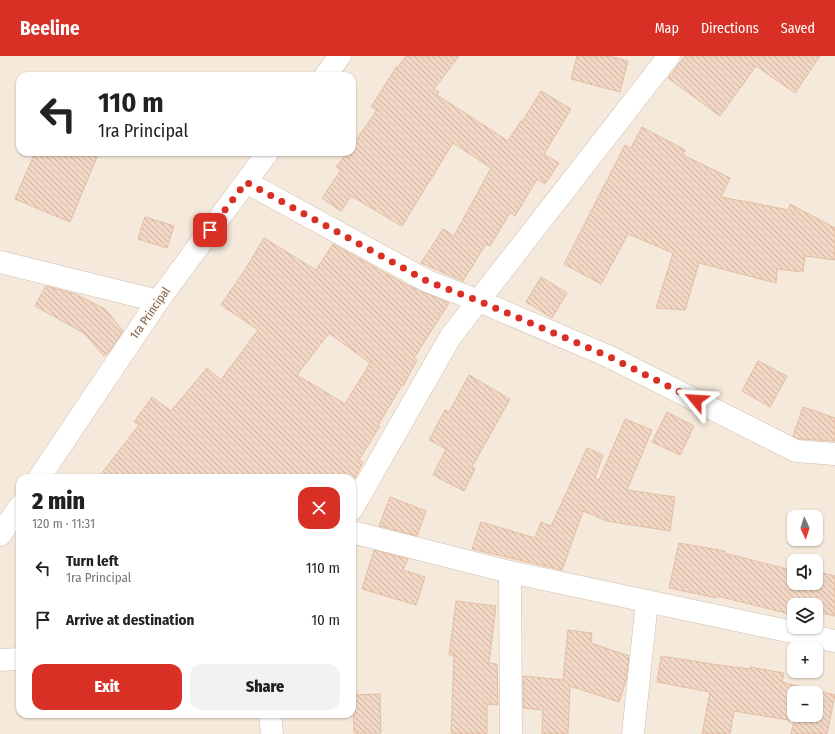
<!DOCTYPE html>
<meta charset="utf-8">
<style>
:root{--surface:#fff;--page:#f2f2f2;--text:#222;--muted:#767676;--accent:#d93025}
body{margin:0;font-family:"Fira Sans Condensed",sans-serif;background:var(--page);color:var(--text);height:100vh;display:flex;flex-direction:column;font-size:15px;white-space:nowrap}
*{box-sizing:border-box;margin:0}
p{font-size:13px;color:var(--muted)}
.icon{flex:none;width:22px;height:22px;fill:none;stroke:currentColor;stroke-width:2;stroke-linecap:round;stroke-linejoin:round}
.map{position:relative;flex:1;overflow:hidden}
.panel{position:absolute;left:16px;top:418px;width:340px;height:244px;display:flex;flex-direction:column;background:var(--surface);border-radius:12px;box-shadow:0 1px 3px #0004}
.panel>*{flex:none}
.banner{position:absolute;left:16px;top:16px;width:340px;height:84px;border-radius:12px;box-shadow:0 1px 3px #0004;background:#fff;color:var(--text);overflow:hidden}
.needle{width:26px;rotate:176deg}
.controls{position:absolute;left:787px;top:454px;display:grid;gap:8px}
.controls a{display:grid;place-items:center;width:36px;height:36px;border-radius:8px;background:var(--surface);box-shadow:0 1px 3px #0004;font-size:20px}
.pin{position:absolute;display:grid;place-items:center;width:34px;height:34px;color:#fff;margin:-17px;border-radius:8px;box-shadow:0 2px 6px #0006}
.me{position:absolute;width:44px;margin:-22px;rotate:297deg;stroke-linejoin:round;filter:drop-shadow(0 0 3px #0008)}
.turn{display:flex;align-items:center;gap:14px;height:84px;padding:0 16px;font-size:18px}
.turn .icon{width:52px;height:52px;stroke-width:2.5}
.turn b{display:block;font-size:28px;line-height:34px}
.round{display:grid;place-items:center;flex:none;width:42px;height:42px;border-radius:12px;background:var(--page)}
.summary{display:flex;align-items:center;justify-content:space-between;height:68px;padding:0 16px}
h1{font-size:24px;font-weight:800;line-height:30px}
.button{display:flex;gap:8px;margin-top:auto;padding:8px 16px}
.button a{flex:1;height:46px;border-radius:12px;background:var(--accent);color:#fff;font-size:16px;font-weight:800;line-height:46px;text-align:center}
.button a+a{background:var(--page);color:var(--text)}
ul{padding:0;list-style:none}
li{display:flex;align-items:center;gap:12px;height:52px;padding:0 16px}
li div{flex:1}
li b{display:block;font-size:15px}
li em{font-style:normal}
header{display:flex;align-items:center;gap:24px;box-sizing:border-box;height:56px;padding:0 20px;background:var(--accent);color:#fff}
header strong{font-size:19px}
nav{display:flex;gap:22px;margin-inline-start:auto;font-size:14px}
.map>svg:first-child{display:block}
.residential{fill:#f4e9da;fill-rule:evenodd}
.building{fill:url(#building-back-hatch);stroke:#e4bea5;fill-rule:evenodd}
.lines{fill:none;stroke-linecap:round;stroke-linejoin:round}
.minor-casing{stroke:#cfbfb1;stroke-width:23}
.minor{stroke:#fff;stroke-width:22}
.route{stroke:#d93025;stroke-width:7;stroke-dasharray:0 12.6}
.labels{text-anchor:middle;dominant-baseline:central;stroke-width:4;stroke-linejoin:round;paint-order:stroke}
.street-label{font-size:12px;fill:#785e4e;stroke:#fffaf3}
</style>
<header>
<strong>Beeline</strong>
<nav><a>Map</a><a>Directions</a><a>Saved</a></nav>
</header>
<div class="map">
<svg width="835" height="678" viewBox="0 0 835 678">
<defs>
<pattern id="building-back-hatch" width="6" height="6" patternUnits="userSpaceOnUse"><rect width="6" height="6" fill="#f2d7c4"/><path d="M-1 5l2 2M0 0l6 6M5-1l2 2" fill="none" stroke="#c9b2a1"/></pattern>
</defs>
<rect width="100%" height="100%" fill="#fcf6ec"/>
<path class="residential" d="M0,0H835V678H0ZM20,20H352V96H20ZM20,422H352V658H20ZM794,461H816V483H794ZM794,505H816V527H794ZM794,549H816V571H794ZM794,593H816V615H794ZM794,637H816V659H794Z"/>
<g class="building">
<path d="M406,0H459L434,33L439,36L437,39L508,85L521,65L522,66L541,35L571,53L544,98L559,107L545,128L537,123L515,160L510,157L490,190L486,188L463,225L421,207L443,173L454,180L491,112L453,87L402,170L351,140L341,155L322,142L341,114L336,111L348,96H352V90L377,54L371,51L397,10L398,11Z"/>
<path d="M577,0H609L628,5L620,36L571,23Z"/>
<path d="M685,0H820L795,37L756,10L720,60L668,22Z"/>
<path d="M642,71L685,94L683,99L730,122L721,141L789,154L790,148L835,172V204L805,200L803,216L777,213L776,227L699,207L685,254L656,252L673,197L628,178L601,228L564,208L625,89L631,92Z"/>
<path d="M35,96H99L70,166L15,143Z"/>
<path d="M145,161L174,170L167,192L138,183Z"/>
<path d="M264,182L316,214L333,188L407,229L449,247L414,302L417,304L403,330L402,329L378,369L380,370L359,404L363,406L355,422H98L139,369L134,366L152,341L171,355L207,312L221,324L258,274L221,249L248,209ZM329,277L370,307L345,348L297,319Z"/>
<path d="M541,221L567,237L552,262L526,246Z"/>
<path d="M46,230L75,238L105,253L123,275L109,296L104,300L84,277L35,250Z"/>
<path d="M758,305L787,320L770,351L742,335Z"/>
<path d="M469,319L510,343L472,411L475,413L464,435L433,419L446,393L429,384L445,354L449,356Z"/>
<path d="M803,351L835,362V385L799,383L793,380Z"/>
<path d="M667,356L694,370L680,399L652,386Z"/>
<path d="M625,363L652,374L627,434L675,441L670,475L607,465L583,455L562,514L472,493L481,466L535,482L541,466L551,470L587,392L603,399L595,422L599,424Z"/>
<path d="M390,441L426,455L417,480L379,470Z"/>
<path d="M679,487L725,495L724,497L787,513L788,507L794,509V527H816V515L835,520V560L816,556V549H794V559L717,540V542L669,532Z"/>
<path d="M374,494L408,503L403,514L425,521L416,549L362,533Z"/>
<path d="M456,545L496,550L489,607L497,608L498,649L487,648V678H451L454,599H449Z"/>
<path d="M568,574L592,577L591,587L629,600L626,625L619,646L570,630L568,678H542L543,654L523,652V620L563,624Z"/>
<path d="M661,600L712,608L749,613L750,611L784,617L782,626L835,639L827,678H791L794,665L734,655L730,678H702L710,636L657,626ZM794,637H816V659H794Z"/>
<path d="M380,638L381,677H354L353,639Z"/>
</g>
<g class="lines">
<defs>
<g id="minor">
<path d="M325,20L340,0"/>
<path d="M246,126L427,225L479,245L610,301L796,395L835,398"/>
<path d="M0,206L158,245"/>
<path d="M39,422L158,245L268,96"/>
<path d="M352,453L451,280L669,0"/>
<path d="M352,476L510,516L835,585"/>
<path d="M0,479L20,450"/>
<path d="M510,516L511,678"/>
<path d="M0,604L20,603"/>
<path d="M270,658L272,678"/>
<path d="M633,678L647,545"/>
</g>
</defs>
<use href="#minor" class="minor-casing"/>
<use href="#minor" class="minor"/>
</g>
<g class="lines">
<path class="route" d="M210,174L246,126L427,225L479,245L610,301L696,344"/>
</g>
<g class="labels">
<g class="street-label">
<text transform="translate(150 257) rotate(-55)">1ra Principal</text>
</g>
</g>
</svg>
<div class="controls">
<a><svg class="needle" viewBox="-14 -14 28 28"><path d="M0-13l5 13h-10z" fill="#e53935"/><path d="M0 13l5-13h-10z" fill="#767676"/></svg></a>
<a><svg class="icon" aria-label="sound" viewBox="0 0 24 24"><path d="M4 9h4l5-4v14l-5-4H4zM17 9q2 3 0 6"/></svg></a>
<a><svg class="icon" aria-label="layers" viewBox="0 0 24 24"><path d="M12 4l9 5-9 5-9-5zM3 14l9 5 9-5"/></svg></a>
<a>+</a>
<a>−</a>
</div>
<div class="pin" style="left:210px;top:174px;background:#d93025"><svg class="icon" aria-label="arrive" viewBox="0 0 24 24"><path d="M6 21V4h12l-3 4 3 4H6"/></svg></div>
<svg class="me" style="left:696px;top:344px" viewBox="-20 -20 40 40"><path d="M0-17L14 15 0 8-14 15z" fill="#d93025" stroke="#fff" stroke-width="4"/></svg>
<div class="banner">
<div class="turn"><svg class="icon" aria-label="left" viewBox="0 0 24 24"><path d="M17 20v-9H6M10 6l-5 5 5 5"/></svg><div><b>110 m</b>1ra Principal</div></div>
</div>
<section class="panel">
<div class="summary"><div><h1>2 min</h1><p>120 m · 11:31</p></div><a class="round" style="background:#d93025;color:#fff"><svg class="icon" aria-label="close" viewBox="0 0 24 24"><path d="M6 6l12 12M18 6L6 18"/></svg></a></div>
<ul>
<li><svg class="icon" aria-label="left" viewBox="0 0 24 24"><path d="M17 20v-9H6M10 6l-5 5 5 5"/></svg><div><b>Turn left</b><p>1ra Principal</p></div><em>110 m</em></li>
<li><svg class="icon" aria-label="arrive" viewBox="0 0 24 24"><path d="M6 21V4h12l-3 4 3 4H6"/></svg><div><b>Arrive at destination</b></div><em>10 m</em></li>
</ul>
<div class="button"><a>Exit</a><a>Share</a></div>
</section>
</div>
